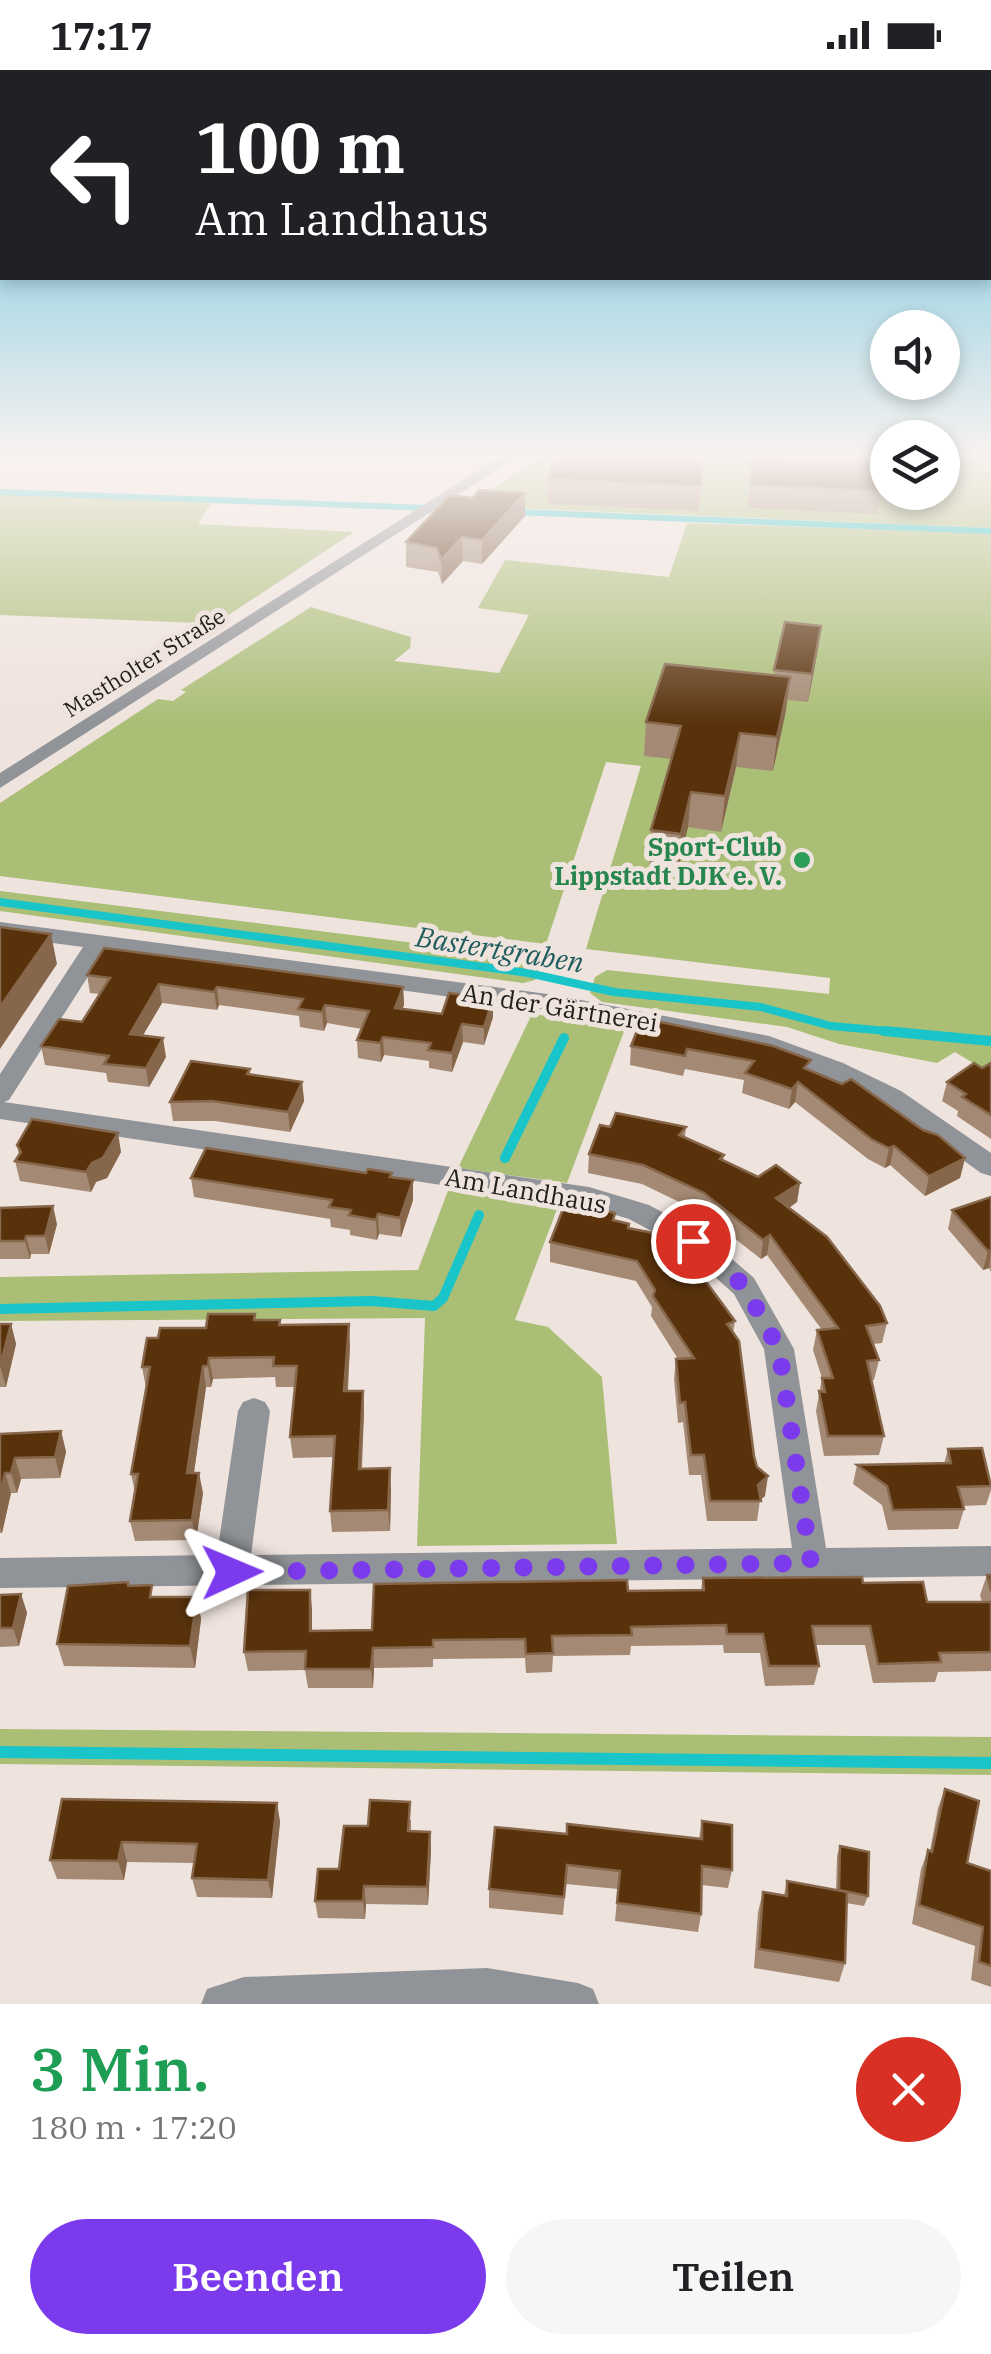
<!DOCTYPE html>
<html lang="de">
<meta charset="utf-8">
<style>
:root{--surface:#fff;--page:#f6f6f6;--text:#202124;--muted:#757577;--accent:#7c3aed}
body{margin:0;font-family:"IBM Plex Serif",serif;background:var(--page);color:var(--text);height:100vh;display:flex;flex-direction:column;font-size:38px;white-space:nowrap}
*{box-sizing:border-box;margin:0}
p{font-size:32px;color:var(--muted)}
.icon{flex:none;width:55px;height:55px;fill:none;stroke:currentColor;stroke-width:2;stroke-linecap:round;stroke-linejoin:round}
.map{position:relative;height:1934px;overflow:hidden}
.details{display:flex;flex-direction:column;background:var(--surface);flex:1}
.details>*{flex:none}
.hud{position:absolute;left:0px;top:0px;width:992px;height:210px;box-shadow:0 5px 15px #0003;background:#202124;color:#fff;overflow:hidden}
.fabs{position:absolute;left:870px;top:240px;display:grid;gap:20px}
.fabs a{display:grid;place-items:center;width:90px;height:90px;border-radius:50%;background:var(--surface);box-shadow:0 5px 15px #0003;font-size:50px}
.pin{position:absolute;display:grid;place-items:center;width:85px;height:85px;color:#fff;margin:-42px;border:5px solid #fff;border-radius:50%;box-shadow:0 2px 10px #0007}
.me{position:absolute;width:110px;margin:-55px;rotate:89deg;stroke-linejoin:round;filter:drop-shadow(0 0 8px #0008)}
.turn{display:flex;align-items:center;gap:35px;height:210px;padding:0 30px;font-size:45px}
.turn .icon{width:130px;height:130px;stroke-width:2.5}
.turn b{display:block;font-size:70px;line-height:85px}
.round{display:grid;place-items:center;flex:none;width:105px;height:105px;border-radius:52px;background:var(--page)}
.summary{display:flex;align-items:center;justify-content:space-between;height:170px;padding:0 30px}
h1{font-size:60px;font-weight:600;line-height:75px;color:#1e9e55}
.action{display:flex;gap:20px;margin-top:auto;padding:20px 30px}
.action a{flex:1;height:115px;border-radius:60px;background:var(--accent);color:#fff;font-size:40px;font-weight:600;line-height:115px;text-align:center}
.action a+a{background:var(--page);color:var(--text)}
.status{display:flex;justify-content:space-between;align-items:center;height:70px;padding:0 50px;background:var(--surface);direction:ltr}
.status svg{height:28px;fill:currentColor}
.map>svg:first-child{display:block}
.green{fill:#aabe76}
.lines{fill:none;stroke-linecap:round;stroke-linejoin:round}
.stream-far3{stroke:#19c5c8;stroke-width:6}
.stream-far2{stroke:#19c5c8;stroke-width:8}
.stream-far1{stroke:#19c5c8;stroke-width:10}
.stream{stroke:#19c5c8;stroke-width:12}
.minor{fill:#909398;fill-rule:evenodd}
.wall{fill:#a48a74}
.shaded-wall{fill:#86674b}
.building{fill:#59320c;stroke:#86674b;stroke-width:2.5}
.route{stroke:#7c3aed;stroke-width:18;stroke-dasharray:0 32.4}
.leisure-dot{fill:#2e9e5b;stroke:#efe3dd;stroke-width:4}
.labels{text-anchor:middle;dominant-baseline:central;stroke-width:10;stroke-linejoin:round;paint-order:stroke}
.far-street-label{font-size:22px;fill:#211d1b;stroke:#efe3dd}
.leisure-label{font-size:25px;font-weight:bold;fill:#27864d;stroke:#efe3dd;text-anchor:end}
.street-label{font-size:25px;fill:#211d1b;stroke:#efe3dd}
.water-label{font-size:28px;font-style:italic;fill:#1f5c5d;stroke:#efe3dd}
</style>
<div class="status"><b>17:17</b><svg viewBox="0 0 49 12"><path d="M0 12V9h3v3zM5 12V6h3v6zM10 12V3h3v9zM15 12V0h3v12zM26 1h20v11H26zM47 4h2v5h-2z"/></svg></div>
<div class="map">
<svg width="991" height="1934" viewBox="0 0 991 1934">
<rect width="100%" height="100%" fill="#efe3dd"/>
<g class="green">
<path d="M547,383H887L888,422H942L943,383H991V458L466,436Z"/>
<path d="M0,424L212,432L198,454L354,462L221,550L201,553L0,545Z"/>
<path d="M687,453L991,463V1004L955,982L937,993L839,974L787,957L602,932L590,923L595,907L607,900L829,924L830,908L586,879L641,696L606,692L546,874L0,806V733L158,629L173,631L186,622L181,620L311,537L411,567L410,578L394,591L499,603L529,545L478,538L505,490L669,507Z"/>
<path d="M0,821L542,889L535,910L523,913L0,841Z"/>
<path d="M532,944L626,956L567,1113L458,1098Z"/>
<path d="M449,1118L559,1134L515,1250L548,1257L602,1307L617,1474L417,1476L425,1248L0,1251V1207L418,1200Z"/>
<path d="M0,1659L991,1667V1705L0,1694Z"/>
</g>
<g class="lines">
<g class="stream-far3">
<path d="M0,422L429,438"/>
<path d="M514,442L991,461"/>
</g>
<path class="stream-far2" d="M0,832L528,903L614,922L761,937L831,956L910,963"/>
<g class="stream-far1">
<path d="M884,961L991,971"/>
<path d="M505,1088L564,968"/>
<path d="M0,1239L372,1231L434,1236L443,1228L479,1145"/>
</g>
<path class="stream" d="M0,1682L991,1693"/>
<g class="minor">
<path d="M506,383H523L0,718V703Z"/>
<path d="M0,852L555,925L769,966L843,993L901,1021L991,1083V1106L981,1103L883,1033L763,981L555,941L105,880L9,1030L4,1032L589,1117L649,1135L703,1164L754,1208L794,1279L826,1478L991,1476V1506L0,1518V1488L217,1485L238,1341L243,1332L254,1328L265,1332L270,1341L251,1485L792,1478L764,1279L734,1224L683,1178L629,1149L589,1137L0,1049V1004L83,877L0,866Z"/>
<path d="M487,1898L578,1913L593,1919L599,1934H201L207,1919L244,1907Z"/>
</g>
</g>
<g class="wall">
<path d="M703,386L699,441L548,434V409Z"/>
<path d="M751,386L881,421L877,444L748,438Z"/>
<path d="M525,423V446L482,494L463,491L442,514L438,502L406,497V472L472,428Z"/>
<path d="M817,584L808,632L787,630L773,701L736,697L721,762L688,757L678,800L649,796L651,760L672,689L644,686L646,652L774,606V600Z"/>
<path d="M87,905L403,917L404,935L402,939L442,944L493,947L484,975L463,972L452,1002L429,998V991L384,985L381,992L358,988L357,970L362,959L327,953L324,961L300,957L299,946L219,935L217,940L162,933L143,965L166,987L149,1017L108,1012L106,1003L45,995L41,976L82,952L100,924L90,923Z"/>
<path d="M642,948L809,1000L923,1060L965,1088L960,1108L925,1126L890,1095L885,1098L868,1089L795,1032L789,1039L742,1023L744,1010L685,999L683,1006L630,995L631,976Z"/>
<path d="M991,993V1069L957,1046L958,1041L942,1031L947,1012L982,998Z"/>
<path d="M250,999V1004L302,1012L304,1031L290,1062L215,1051H173L170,1032Z"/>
<path d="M610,1057H686L685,1067L724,1085L723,1091L758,1107L800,1113L797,1132L789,1138L887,1253L882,1273L873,1274L879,1290L874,1310H872L884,1366L879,1385L824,1386L816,1341L822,1308L813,1280L817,1260H822L767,1185L761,1189L702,1143L642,1114L588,1103L589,1084Z"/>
<path d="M17,1075L121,1082L107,1108L96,1112L91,1122L20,1111L15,1091L19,1085Z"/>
<path d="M392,1107L413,1130L401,1167L379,1164L377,1170L350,1165V1160L331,1157L330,1149L194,1127L191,1108Z"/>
<path d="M991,1127V1202L989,1198L983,1200L948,1159L952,1140Z"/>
<path d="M0,1138L57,1154L49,1184H31L30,1189H0Z"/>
<path d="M579,1143L629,1154V1158L735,1251L733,1263L754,1386L765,1426L760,1430L757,1451H707L701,1405H689L683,1352L678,1353L674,1309L676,1289H678L651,1246L652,1237L636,1211L550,1192V1172Z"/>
<path d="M256,1250H280L281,1255L350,1275L348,1321H363L364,1342L362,1399L391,1419L390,1461L332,1462L330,1441L334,1387L293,1388L290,1367L295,1317H276L275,1307L213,1309L211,1317H206L194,1403L203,1423L196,1470L135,1471L130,1451L135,1422L131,1404L146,1318L142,1297L158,1268L206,1258Z"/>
<path d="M0,1254H11L16,1274L6,1317H0Z"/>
<path d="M61,1361L66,1382L60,1408L21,1409L17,1423H11L2,1463H0V1364Z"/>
<path d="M948,1379L991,1411V1420L986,1435L963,1436L964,1439L958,1459L888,1460L882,1435L853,1414L857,1395L944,1394Z"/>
<path d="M987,1505H991V1601L938,1602L935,1612L873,1613L865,1575H815L819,1596L814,1615L765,1616L760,1583H724L723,1575L631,1576L630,1585L553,1586L552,1602L526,1603L525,1588L433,1589V1597L374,1598L373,1618H308L305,1600L248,1601L244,1582L312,1539V1561L372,1560L628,1521L701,1520L703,1508L863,1513L927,1532H982L980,1525Z"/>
<path d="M129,1516L154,1527H197L201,1549L195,1598L64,1596L57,1574Z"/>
<path d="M21,1524L27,1543L19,1576L0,1577V1525Z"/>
<path d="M945,1719L967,1793L991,1801V1917L971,1910L975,1876L912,1854L921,1799L928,1780L930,1781L938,1738Z"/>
<path d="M277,1733L280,1752L272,1828L197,1827L192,1808L194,1793L127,1792L124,1810L57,1809L50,1790Z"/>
<path d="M411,1750V1761L430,1762L431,1780L428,1835L366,1834L365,1849L318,1848L315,1831L339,1799L368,1756Z"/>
<path d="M702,1751L732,1800L728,1818L701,1815V1844L698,1862L615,1851L618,1819L566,1814L563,1845L489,1838V1819L567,1764L699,1769Z"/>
<path d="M840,1776L868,1826L864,1836L846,1833L845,1893L839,1912L754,1898L758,1842L763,1822L784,1825L787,1811L836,1820L837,1786Z"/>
</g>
<g class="shaded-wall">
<path d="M525,423V446L482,494V470Z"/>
<path d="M462,467L463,491L442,514L441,490Z"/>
<path d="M821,556L817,584L808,632L812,604Z"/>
<path d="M790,607L786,641L773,701L777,667Z"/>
<path d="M740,663L736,697L721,762L725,726Z"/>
<path d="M691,722L688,757L678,800L681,764Z"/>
<path d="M51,864L57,894L0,979V937Z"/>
<path d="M159,914L162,933L133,982L130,964Z"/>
<path d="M217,917L219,935L217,940L214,922Z"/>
<path d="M403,917L404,935L396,956L395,938Z"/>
<path d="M493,929V947L484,975V957Z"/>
<path d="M325,935L327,953L324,961L322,942Z"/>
<path d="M462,954L463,972L452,1002V983Z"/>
<path d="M383,967L384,985L381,992L380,973Z"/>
<path d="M163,968L166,987L149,1017L146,998Z"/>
<path d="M302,1012L304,1031L290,1062L288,1042Z"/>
<path d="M798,1012L795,1032L789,1039L792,1019Z"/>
<path d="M118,1063L121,1082L107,1108L96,1112L91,1122L86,1102L92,1093Z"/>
<path d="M894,1076L890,1095L885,1098L889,1078Z"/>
<path d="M965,1088L960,1108L925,1126L929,1106Z"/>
<path d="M413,1110V1130L401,1167L400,1148Z"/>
<path d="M800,1113L797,1132L774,1148L776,1128Z"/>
<path d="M53,1136L57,1154L49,1184L45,1166Z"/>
<path d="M378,1144L379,1164L377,1170L376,1150Z"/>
<path d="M770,1165L767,1185L761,1189L763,1170Z"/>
<path d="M26,1166L31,1184L30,1189L25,1171Z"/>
<path d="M991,1180L989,1198L983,1200L988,1181Z"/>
<path d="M11,1254L16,1274L6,1317L0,1296Z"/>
<path d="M349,1254L350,1275L346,1342L344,1321Z"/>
<path d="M209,1288L213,1309L211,1317L208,1296Z"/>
<path d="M203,1296L206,1317L191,1423L187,1403Z"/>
<path d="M363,1321L364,1342L360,1420L359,1399Z"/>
<path d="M61,1361L66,1382L60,1408L55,1387Z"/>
<path d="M15,1388L21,1409L17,1423L11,1403Z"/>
<path d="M390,1398L391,1419L390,1461L388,1440Z"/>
<path d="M5,1403L11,1423L2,1463L0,1457V1424Z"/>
<path d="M199,1403L203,1423L196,1470L192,1450Z"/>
<path d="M768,1406L765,1426L759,1431L758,1415Z"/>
<path d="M310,1520L312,1539V1580L310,1561Z"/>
<path d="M21,1524L27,1543L19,1576L13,1558Z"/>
<path d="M197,1527L201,1549L195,1598L190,1576Z"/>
<path d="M373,1578L374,1598L373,1618L371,1599Z"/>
<path d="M277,1733L280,1752L272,1828L268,1810Z"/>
<path d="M430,1762L431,1780L428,1835L427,1817Z"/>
<path d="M122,1772L127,1792L124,1810L118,1791Z"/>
<path d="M364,1816L366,1834L365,1849L363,1831Z"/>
</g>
<g class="building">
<path d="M555,383H643L703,386L701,416L548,409Z"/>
<path d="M751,386L877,392L881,421L751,415Z"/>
<path d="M479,420L525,423L482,470L462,467L441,490L437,478L406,472L450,425L472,428Z"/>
<path d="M785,552L821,556L812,604L774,600Z"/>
<path d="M665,594L790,607L777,667L740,663L725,726L691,722L681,764L651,760L681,656L646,652Z"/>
<path d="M0,857L51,864L0,937Z"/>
<path d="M104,878L403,917L395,938L442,944L449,923L493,929L484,957L462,954L452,983L428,980L431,973L383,967L380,973L357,970L369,941L325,935L322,942L298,939L303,929L217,917L214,922L159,914L130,964L163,968L146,998L104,994L109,986L41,976L59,949L82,952L110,908L87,905Z"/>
<path d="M642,948L773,976L811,990L804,998L842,1014L851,1009L923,1060L938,1065L965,1088L929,1106L894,1076L889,1078L871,1069L798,1012L792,1019L745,1003L754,991L687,979L685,986L631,976Z"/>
<path d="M191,991L250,999L247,1004L302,1012L288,1042L212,1031L170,1032Z"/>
<path d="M974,993L982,998L991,993V1045L962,1027L966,1024L947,1012Z"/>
<path d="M616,1043L686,1057L679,1065L724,1085L720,1089L758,1107L776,1095L800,1113L776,1128L827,1167L880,1236L887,1253L866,1256L879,1290L867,1291L884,1366H828L819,1321L825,1322L822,1308H833L817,1260L838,1258L770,1165L763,1170L704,1123L643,1095L589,1084L600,1055L610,1057Z"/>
<path d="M32,1049L118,1063L103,1088L92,1093L86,1102L15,1091L21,1082L17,1075Z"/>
<path d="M206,1078L366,1103L368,1099L392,1103L390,1107L413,1110L400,1148L378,1144L376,1150L349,1145L351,1140L329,1137L332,1130L191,1108Z"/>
<path d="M991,1127V1180L988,1181L952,1140Z"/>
<path d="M53,1136L45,1166H26L25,1171H0V1138Z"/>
<path d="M582,1136L615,1143L613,1150L629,1154L628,1158L673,1167L735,1251L727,1254L739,1271L754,1386L757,1397L768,1406L758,1415L761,1431H710L704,1385H691L685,1332L680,1333L676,1289L694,1288L653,1226L655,1220L637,1191L550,1172L563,1139L579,1143Z"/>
<path d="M208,1244H255L254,1250H280L279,1255L349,1254L344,1321H363L359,1399L390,1398L388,1440L330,1441L335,1366L290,1367L297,1296H273L274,1287L209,1288L208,1296H203L187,1403H199L192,1450L130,1451L138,1404H131L150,1297H142L147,1268H158L160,1258H206Z"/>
<path d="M0,1254H11L0,1296Z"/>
<path d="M61,1361L55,1387L15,1388L11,1403H5L0,1424V1364Z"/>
<path d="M982,1378L991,1416L958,1417L964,1439L893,1440L887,1416L857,1395L951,1393L948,1379Z"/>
<path d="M987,1505H991V1521Z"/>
<path d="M862,1507L863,1513L923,1512L927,1532H991V1582L939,1583L941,1592L878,1594L870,1556H812L819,1596H769L763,1564H727L726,1555L631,1557L632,1565L552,1566L553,1583L526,1584L525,1569L433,1570V1577L373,1578L371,1599H305L306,1581L244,1582L248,1520H310V1561L372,1560L374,1514L627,1510L628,1521L704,1520L703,1508Z"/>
<path d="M128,1512V1516L152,1515L150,1527H197L190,1576L57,1574L68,1516Z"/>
<path d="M21,1524L13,1558H0V1525Z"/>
<path d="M945,1719L979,1731L967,1793L991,1801V1896L979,1892L983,1857L919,1835L928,1780L932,1782Z"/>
<path d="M62,1729L277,1733L268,1810L192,1808L197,1774L122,1772L118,1791L50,1790Z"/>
<path d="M370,1730L410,1732L408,1761L430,1762L427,1817L364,1816L363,1831H315L318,1799H339L344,1756H368Z"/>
<path d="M702,1751L732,1755V1800L702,1796L701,1844L617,1833L620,1801L567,1795L564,1827L489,1819L495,1757L567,1764V1754L702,1769Z"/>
<path d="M840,1776L869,1782L868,1826L839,1820Z"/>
<path d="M787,1811L847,1822L845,1893L759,1879L763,1822L787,1826Z"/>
</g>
<linearGradient id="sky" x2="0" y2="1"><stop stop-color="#55bbdb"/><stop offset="0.59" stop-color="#f8f2f0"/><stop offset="1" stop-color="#f8f2f0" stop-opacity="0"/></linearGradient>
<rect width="991" height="654" fill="url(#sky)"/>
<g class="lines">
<path class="route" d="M232,1502L811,1493L779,1279L744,1216L693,1171"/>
</g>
<circle class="leisure-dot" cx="802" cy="790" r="10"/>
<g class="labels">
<g class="far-street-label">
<text transform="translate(144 592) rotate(-32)">Mastholter Straße</text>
</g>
<g class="leisure-label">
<text x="782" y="776">Sport-Club<tspan x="782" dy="29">Lippstadt DJK e. V.</tspan></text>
</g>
<g class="street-label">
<text transform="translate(560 937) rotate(9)">An der Gärtnerei</text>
<text transform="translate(526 1120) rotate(10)">Am Landhaus</text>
</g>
<g class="water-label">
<text transform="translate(500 879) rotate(9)">Bastertgraben</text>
</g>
</g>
</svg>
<div class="fabs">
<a><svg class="icon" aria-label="sound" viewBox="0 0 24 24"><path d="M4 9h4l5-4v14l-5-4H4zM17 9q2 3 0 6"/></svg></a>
<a><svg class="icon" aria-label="layers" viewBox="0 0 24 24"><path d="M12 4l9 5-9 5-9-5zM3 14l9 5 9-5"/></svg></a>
</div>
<div class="pin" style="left:693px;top:1171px;background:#d93025"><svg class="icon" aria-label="arrive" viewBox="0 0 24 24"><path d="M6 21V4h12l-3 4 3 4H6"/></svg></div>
<svg class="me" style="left:232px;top:1502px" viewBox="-20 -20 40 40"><path d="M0-17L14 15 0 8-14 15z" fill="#7c3aed" stroke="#fff" stroke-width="4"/></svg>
<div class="hud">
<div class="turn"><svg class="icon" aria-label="left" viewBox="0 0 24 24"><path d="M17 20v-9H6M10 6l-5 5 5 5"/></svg><div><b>100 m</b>Am Landhaus</div></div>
</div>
</div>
<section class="details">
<div class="summary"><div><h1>3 Min.</h1><p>180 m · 17:20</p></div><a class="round" style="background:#d93025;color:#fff"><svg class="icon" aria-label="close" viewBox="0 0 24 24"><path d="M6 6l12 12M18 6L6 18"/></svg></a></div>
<div class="action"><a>Beenden</a><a>Teilen</a></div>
</section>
